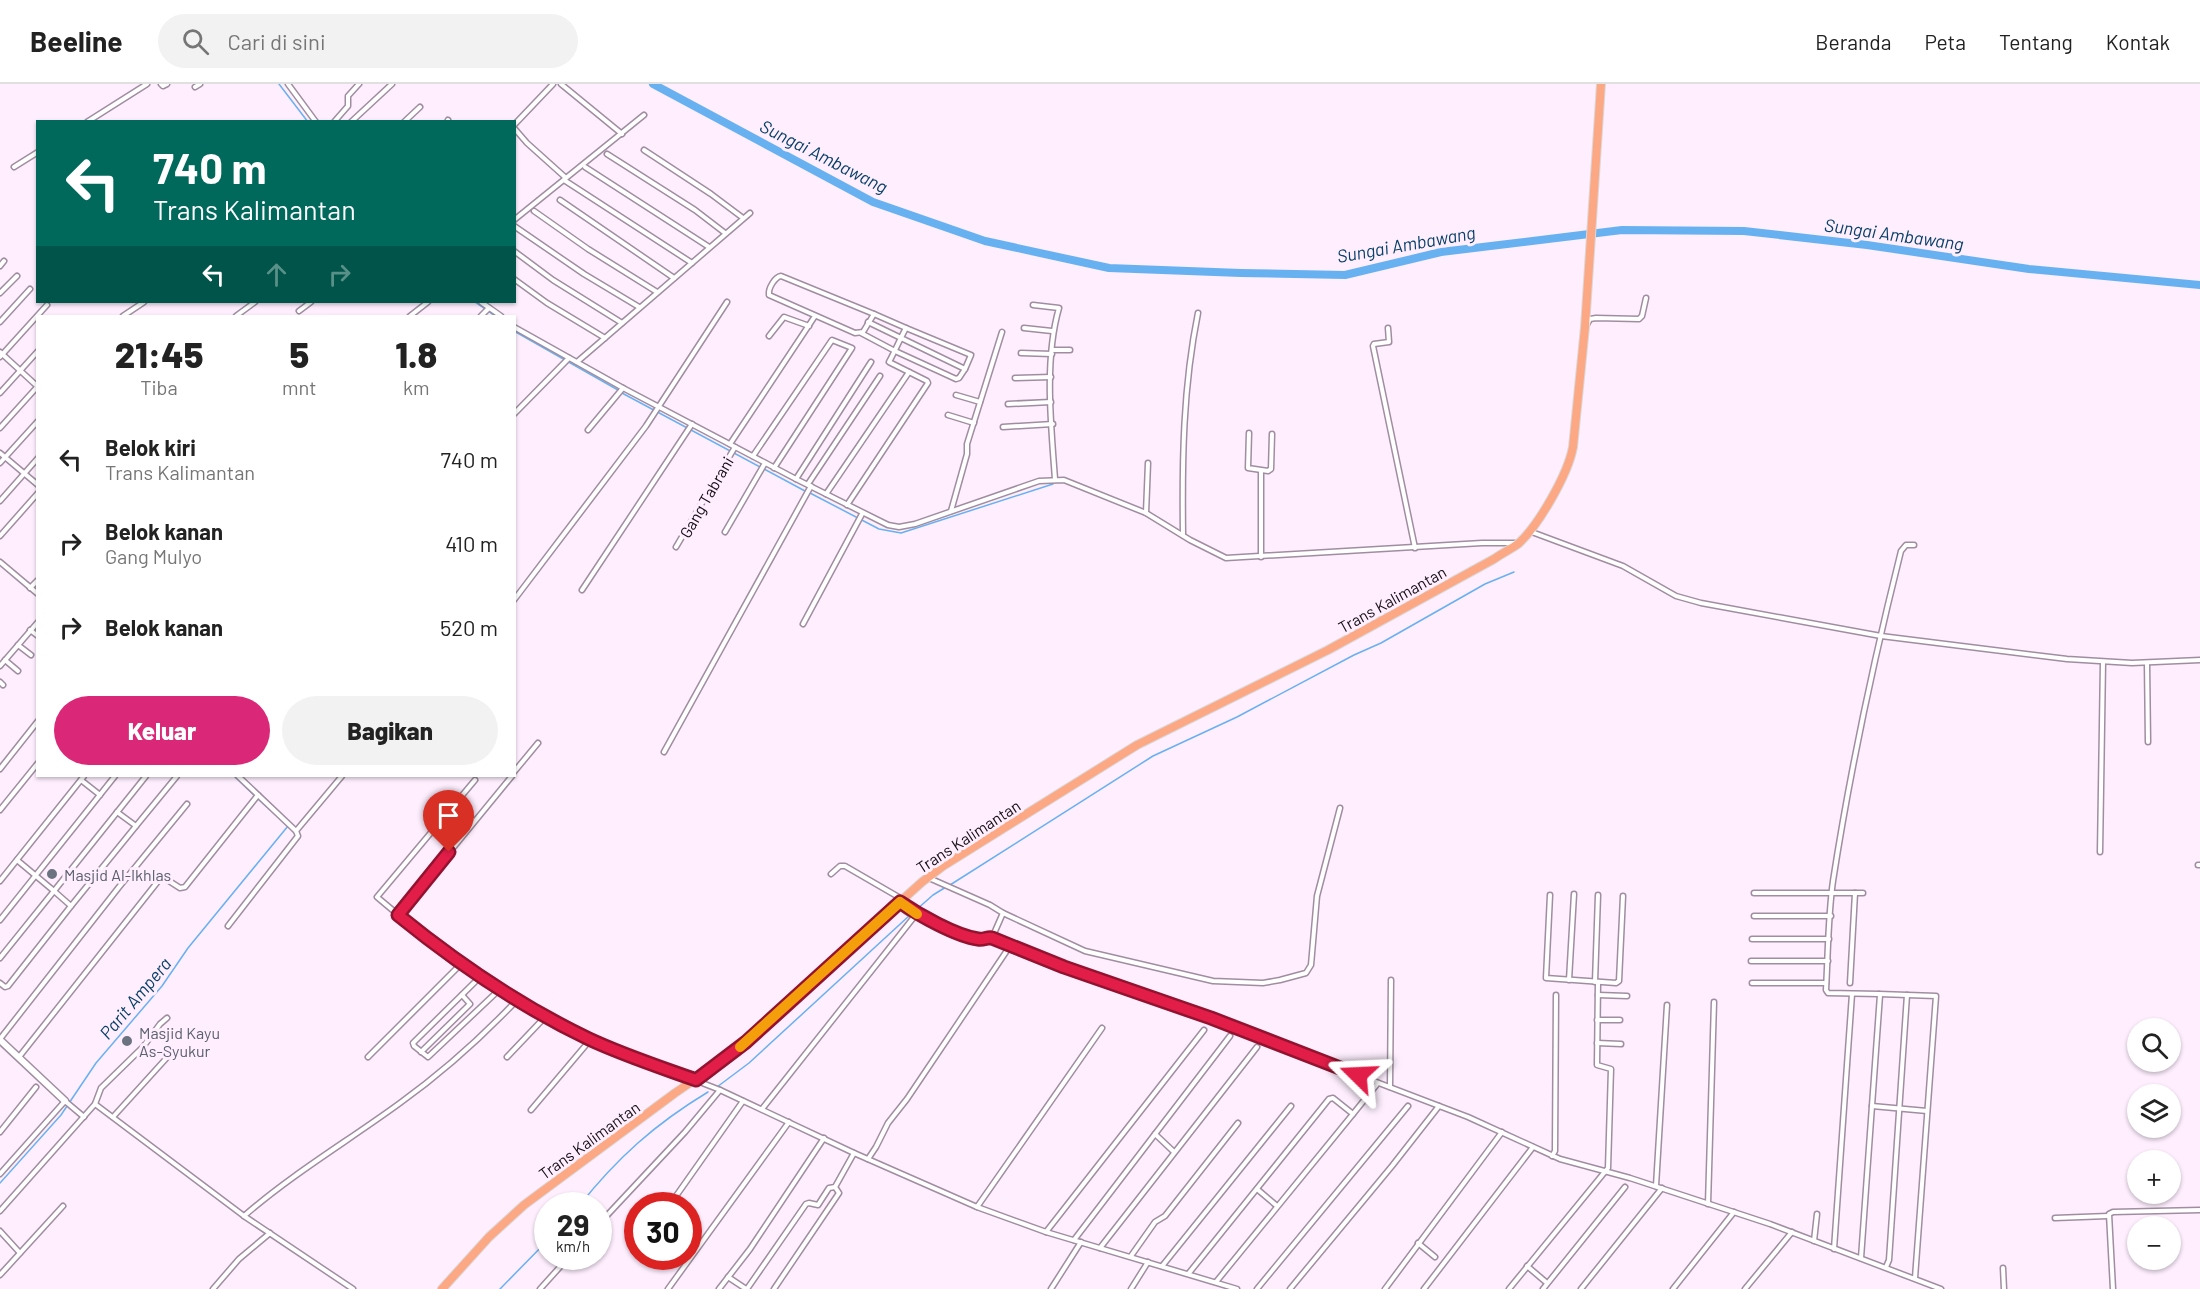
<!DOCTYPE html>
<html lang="id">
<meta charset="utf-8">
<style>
:root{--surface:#fff;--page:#f2f2f2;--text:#222;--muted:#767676;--line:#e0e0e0;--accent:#db2777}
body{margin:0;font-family:Barlow,sans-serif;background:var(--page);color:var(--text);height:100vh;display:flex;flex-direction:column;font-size:22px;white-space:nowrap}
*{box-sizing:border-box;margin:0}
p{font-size:20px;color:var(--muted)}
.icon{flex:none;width:33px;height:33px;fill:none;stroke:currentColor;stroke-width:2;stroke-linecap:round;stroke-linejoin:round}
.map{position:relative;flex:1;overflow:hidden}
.panel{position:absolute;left:36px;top:231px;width:480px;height:462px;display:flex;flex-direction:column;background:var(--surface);border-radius:0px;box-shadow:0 2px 4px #0004}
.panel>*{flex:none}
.guide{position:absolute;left:36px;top:36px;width:480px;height:183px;border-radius:0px;box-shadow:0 2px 4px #0004;background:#00695c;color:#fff;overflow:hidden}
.buttons{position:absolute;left:2127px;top:934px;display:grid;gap:12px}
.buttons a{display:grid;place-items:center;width:54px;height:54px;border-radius:50%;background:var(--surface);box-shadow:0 2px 4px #0004;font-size:30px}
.speed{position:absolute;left:534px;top:1108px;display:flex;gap:12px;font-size:30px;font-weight:700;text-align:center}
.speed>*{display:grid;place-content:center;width:78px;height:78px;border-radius:50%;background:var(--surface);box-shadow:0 2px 4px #0004;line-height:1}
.speed small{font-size:15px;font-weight:400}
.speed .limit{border:9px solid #d22;background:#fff;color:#111}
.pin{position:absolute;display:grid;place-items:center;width:51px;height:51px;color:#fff;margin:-62px -26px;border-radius:50% 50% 50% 0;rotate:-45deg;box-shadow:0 0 6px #0007}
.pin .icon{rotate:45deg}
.me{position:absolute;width:66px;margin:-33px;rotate:291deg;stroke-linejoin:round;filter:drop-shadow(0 0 4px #0008)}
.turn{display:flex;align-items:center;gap:21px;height:126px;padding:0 18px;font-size:27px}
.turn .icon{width:78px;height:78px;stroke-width:2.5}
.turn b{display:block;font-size:42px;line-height:51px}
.lanes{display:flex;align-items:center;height:57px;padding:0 18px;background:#0003;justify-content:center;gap:30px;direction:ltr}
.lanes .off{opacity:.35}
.eta{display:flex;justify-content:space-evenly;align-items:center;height:102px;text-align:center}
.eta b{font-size:36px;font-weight:800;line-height:42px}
.button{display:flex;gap:12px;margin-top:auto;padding:12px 18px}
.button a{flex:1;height:69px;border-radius:36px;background:var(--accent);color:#fff;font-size:24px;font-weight:800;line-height:69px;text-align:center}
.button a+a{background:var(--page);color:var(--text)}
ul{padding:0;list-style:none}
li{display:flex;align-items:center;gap:18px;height:84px;padding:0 18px}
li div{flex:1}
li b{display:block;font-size:22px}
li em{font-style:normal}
header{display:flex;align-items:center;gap:36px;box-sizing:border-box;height:84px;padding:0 30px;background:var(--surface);border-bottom:2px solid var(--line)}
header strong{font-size:28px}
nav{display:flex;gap:33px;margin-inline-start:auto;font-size:21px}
.search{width:420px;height:54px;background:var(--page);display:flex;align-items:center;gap:15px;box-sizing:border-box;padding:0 21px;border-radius:33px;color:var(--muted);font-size:22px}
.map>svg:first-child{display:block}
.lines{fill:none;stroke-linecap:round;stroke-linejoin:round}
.stream{stroke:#67b1f1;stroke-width:1.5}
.river{stroke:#67b1f1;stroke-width:8}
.street-casing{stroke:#a08ea0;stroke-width:7}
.secondary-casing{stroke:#a08ea0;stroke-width:9}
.highway-casing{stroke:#dad9da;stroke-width:10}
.street{stroke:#fff;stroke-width:4}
.secondary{stroke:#fff;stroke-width:6}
.highway{stroke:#fda884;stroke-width:8}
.route-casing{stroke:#92132f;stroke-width:15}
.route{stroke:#e11d48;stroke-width:10}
.slow{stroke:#f59e0b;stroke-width:10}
.worship-dot{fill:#6b7280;stroke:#feeefe;stroke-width:2}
.labels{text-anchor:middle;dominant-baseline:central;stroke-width:6;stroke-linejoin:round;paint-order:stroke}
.street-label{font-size:16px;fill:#150f15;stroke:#feeefe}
.worship-label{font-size:16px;fill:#5b616d;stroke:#feeefe;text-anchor:start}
.water-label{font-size:18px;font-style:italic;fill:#074069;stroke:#feeefe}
</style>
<header>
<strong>Beeline</strong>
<div class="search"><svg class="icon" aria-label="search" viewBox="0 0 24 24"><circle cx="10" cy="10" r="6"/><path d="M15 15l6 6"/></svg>Cari di sini</div>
<nav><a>Beranda</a><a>Peta</a><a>Tentang</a><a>Kontak</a></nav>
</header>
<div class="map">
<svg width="2200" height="1205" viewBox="0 0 2200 1205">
<rect width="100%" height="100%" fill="#feeefe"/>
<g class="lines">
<g class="stream">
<path d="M279,0L308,38"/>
<path d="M475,218L495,232"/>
<path d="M514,247L618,306"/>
<path d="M622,309L805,407"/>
<path d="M810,409L879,445L901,449L1053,400"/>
<path d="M234,692L254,711"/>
<path d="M950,801L1153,672L1237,633L1354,571L1381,559L1485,500L1514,488"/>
<path d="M916,826L933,811L946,803"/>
<path d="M717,1003L749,979L910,831"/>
<path d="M0,1099L61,1031L96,979L162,902L188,864L288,742L258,715"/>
<path d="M579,1122C617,1074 655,1040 708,1008"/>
<path d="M500,1205L548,1156"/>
</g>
<path class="river" d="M653,0L873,118L985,157L1109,184L1241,189L1345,191L1441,168L1622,146L1744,147L1867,161L2029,185L2200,201"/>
<defs>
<g id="street">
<path d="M161,0L163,2L167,0"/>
<path d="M288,0L316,38"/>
<path d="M561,0L622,50"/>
<path d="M195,3L200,0"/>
<path d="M87,38L147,0"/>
<path d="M334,38L348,22V12L359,0"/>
<path d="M351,38L392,0"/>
<path d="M404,38L420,23"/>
<path d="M447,38L448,36"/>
<path d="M514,41L553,0"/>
<path d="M514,44L527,59L566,94"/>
<path d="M644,66L711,110L743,134"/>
<path d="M607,70L695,126L725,149"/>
<path d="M14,83L38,68"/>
<path d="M585,83L709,163"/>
<path d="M564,96L692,179"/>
<path d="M560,116L674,194"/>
<path d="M534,127L588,165L657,208"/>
<path d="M514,136L644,31"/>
<path d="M514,142L584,190L639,223"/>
<path d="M514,167L553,196L622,239"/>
<path d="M0,182L4,177"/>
<path d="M781,192L874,230L863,248L855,249L769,211C768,204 775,193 781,192Z"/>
<path d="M514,195L547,219L605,254"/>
<path d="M0,209L17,192"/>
<path d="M481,218L501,232"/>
<path d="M1033,221L1059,224C1044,276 1051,341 1055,395"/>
<path d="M299,227L311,218"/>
<path d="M874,230L906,244"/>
<path d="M123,232L144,218"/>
<path d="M236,232L255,218"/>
<path d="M410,232L428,218"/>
<path d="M481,232L489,224"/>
<path d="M0,238L30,205"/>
<path d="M868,238L965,285L971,271L906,244C900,255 895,267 889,278L909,288"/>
<path d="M1586,242L1590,235L1596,234L1639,235L1642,232L1646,214"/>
<path d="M514,243L623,304L796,395L888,441L899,443L915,440L1039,397L1064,396L1146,429L1190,456L1226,474L1482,459H1517"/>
<path d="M1024,244L1052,247"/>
<path d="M1388,244L1389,258L1374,260L1373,262L1415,464"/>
<path d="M861,249L895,267L956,295L959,294L965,285"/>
<path d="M769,252L784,233L809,242"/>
<path d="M1052,266H1070"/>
<path d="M0,268L37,302"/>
<path d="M1021,269L1052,270"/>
<path d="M0,273L47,221"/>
<path d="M577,278L750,129"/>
<path d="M1015,294L1051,293"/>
<path d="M0,309L38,267"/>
<path d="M956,311L980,318"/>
<path d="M1008,320L1051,318"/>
<path d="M514,330L569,274"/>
<path d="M948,331L974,339"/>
<path d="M1003,343L1053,340"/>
<path d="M0,344L38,302"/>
<path d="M588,346L623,304"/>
<path d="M1249,349L1248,384L1268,387L1271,385L1272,350"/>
<path d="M730,360L815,232"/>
<path d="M0,369L38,401"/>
<path d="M753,372L832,256L852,264L774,384"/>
<path d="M0,379L38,337"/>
<path d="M796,395L871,278"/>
<path d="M808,400L880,292"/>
<path d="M826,410L909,288L927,297L928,299L847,421"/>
<path d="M0,417L38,374"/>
<path d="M951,427L967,370V360L1002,248"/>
<path d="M1146,429L1148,379"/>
<path d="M1529,447L1623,482L1676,512L1701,519L1881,552L2067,575L2132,579L2200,576"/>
<path d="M725,448L765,379"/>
<path d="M1183,451C1182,376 1183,303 1198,229"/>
<path d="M0,452L38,409"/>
<path d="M676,463L735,363"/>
<path d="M1261,473V387"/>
<path d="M0,478L38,510"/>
<path d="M30,504L38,496"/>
<path d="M582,506L692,340"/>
<path d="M514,516L646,342L727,218"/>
<path d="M803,540L862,430"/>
<path d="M30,546L38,552"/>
<path d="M18,561L31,571"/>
<path d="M5,576L18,587"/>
<path d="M2147,579L2148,658"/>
<path d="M0,582L38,538"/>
<path d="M0,598L3,601"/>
<path d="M664,668L811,402"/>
<path d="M0,685L38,637"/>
<path d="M514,688L538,659"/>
<path d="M81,696L100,711"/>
<path d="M475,696L377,813L433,860L480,893L545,933L591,955L720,1006L854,1069L977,1123L1046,1148L1237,1205"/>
<path d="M454,721L474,737"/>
<path d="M0,726L38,679"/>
<path d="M117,728L136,742L177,692"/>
<path d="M296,747L342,692"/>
<path d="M2100,768L2103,578"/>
<path d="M17,776L54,807L146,692"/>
<path d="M2198,781H2200"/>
<path d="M831,790L840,782H845L902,815"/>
<path d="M929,794L990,821L1003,829L992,854"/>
<path d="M0,797L84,692"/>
<path d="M1754,809H1863"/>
<path d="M1550,811L1546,894L1616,899L1619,897L1623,812"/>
<path d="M900,818C919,831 956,852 978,855C984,856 987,853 992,854L1064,883L1211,935L1468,1033L1560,1075L1630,1094L1770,1140L1941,1205"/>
<path d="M1003,829L1085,867L1213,897L1263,899L1280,896L1306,889L1311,881L1317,812L1340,724"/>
<path d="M398,831L512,692"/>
<path d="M1754,832H1831"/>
<path d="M0,836L115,692"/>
<path d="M228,842L298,752L296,747L238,692"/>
<path d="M1752,855H1829"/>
<path d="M0,874L54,807L71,822L136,742"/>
<path d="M1751,877H1828"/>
<path d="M480,893L413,959L414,962L428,973L500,905"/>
<path d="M1569,896L1574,810"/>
<path d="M1595,898L1598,811"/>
<path d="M0,899L5,903L8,902L71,822"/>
<path d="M1752,899H1826"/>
<path d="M1850,899L1855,809"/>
<path d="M1879,910L1936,912L1915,1194"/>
<path d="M1598,911L1627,912"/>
<path d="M1597,936H1620"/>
<path d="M0,955L119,803L187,720"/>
<path d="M1597,959L1621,960"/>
<path d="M421,968L470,920L462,911"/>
<path d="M19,973L159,796L166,795L180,804L185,803L258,711"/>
<path d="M368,973L461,880"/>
<path d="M507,973L545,933"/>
<path d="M1390,1003L1391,896"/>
<path d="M95,1020L101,1004L143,963L160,940L167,934"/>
<path d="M1872,1022L1927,1027"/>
<path d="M762,1025L914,833L897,821"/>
<path d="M531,1026L591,955"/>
<path d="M1353,1030L1378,999"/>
<path d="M113,1033L172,968"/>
<path d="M0,1048L36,1003"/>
<path d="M1155,1050L1174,1068"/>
<path d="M1552,1072L1555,1067L1556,911"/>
<path d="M868,1075L876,1063L888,1039L907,1015L1010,862"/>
<path d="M0,1090L65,1017L84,1033"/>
<path d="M1656,1102L1667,921"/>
<path d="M1257,1105L1277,1122"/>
<path d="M1708,1120L1714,918"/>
<path d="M669,1122L743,1017"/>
<path d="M977,1123L1102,944"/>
<path d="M0,1127L95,1020L244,1132"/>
<path d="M2055,1134L2108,1132"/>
<path d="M598,1141L685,1048L720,1006"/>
<path d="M0,1147L20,1169"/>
<path d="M1046,1148L1204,946"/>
<path d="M1074,1156L1230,952"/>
<path d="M1814,1157L1817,1130"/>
<path d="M1418,1159L1435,1173"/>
<path d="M1100,1164L1257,963"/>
<path d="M1834,1165L1852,910"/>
<path d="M1131,1172L1155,1138L1165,1132L1238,1039"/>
<path d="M1861,1174L1880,911L1879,910L1828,909L1826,906C1828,870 1828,832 1833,797C1850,687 1874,575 1901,467L1906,461H1914"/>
<path d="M1163,1181L1291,1022"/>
<path d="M1527,1182L1547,1199"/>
<path d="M1886,1183L1889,1176L1907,911"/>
<path d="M2003,1184L2004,1205"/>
<path d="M1189,1189L1329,1015L1333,1014L1353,1030L1216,1198"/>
<path d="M0,1191L63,1122"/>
<path d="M728,1193L746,1205"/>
<path d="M213,1205L239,1175L270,1149"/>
<path d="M353,1205L244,1132C292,1090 348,1057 400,1019C443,988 481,954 517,916"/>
<path d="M540,1205L569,1173"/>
<path d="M668,1205L789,1038"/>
<path d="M719,1205L750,1165L824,1054"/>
<path d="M747,1205L806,1120L809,1119L818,1121L829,1104L835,1103L854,1069"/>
<path d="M774,1205L839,1109L835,1103"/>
<path d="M1051,1205L1081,1158"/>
<path d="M1131,1205L1148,1178"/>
<path d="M1257,1205L1408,1022"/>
<path d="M1290,1205L1392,1082L1439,1022"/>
<path d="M1385,1205L1502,1048"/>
<path d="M1424,1205L1533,1063"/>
<path d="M1509,1205L1608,1084L1611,985L1597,981L1598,898"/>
<path d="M1543,1205L1625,1103"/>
<path d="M1581,1205L1662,1104"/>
<path d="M1673,1205L1734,1128"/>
<path d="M1745,1205L1792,1148"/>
<path d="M2113,1205L2109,1130L2113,1128L2200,1126"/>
</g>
<path id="secondary" d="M0,956L65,1017"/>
<path id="highway" d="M442,1205L489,1153L524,1121L675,1009L729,972L922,798L943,782L1137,661L1328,566L1494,475C1501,470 1511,465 1518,460C1539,441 1568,390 1573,363L1585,243L1601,0"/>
</defs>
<use href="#street" class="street-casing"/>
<use href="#secondary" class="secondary-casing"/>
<use href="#highway" class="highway-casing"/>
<use href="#street" class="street"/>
<use href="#secondary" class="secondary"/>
<use href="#highway" class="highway"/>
</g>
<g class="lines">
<defs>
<path id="route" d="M449,768L398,831C457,879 520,922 589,955C623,971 660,983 696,996L746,958L900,818C919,831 956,852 978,855C984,856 987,853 992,854L1064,883L1211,934L1358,991"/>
</defs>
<use href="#route" class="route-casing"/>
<use href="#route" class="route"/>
<path class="slow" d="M740,963L900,818L917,830"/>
</g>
<g class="worship-dot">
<circle cx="52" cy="790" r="6"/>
<circle cx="127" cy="957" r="6"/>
</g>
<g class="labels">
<g class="street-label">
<text transform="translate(706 413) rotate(-60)">Gang Tabrani</text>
<text transform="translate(1392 515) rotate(-29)">Trans Kalimantan</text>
<text transform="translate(968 752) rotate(-33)">Trans Kalimantan</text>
<text transform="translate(589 1056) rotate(-36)">Trans Kalimantan</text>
</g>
<g class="worship-label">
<text x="64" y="790">Masjid Al-Ikhlas</text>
<text x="139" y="948">Masjid Kayu<tspan x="139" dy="18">As-Syukur</tspan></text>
</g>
<g class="water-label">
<text transform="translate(824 72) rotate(27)">Sungai Ambawang</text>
<text transform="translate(1894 150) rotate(8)">Sungai Ambawang</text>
<text transform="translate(1406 160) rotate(-10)">Sungai Ambawang</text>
<text transform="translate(135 914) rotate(-50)">Parit Ampera</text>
</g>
</g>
</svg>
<div class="buttons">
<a><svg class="icon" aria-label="search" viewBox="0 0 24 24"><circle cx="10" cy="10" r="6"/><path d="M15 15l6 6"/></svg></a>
<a><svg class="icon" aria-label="layers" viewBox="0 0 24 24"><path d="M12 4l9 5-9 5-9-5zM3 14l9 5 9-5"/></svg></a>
<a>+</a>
<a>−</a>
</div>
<div class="speed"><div>29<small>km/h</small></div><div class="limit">30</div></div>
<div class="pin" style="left:449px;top:768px;background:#d93025"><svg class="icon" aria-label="arrive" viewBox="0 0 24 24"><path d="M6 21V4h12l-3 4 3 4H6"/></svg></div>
<svg class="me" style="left:1358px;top:991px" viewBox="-20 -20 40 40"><path d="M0-17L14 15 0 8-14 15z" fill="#e11d48" stroke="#fff" stroke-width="4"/></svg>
<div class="guide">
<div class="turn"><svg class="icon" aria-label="left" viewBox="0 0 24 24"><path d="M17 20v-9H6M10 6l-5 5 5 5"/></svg><div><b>740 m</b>Trans Kalimantan</div></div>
<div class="lanes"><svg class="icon" aria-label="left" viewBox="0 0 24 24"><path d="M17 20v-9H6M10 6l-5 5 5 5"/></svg><svg class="icon off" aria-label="ahead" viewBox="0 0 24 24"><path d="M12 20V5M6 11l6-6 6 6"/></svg><svg class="icon off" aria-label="right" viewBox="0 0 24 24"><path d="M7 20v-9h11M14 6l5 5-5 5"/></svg></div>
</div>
<section class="panel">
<div class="eta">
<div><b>21:45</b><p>Tiba</p></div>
<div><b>5</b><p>mnt</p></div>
<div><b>1.8</b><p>km</p></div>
</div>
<ul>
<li><svg class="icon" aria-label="left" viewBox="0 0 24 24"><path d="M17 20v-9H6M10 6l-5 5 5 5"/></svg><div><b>Belok kiri</b><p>Trans Kalimantan</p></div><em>740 m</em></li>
<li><svg class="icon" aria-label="right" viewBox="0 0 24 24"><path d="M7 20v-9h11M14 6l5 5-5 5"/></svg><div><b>Belok kanan</b><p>Gang Mulyo</p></div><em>410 m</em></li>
<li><svg class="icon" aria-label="right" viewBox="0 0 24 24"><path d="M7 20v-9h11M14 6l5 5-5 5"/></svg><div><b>Belok kanan</b></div><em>520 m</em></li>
</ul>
<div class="button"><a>Keluar</a><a>Bagikan</a></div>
</section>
</div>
